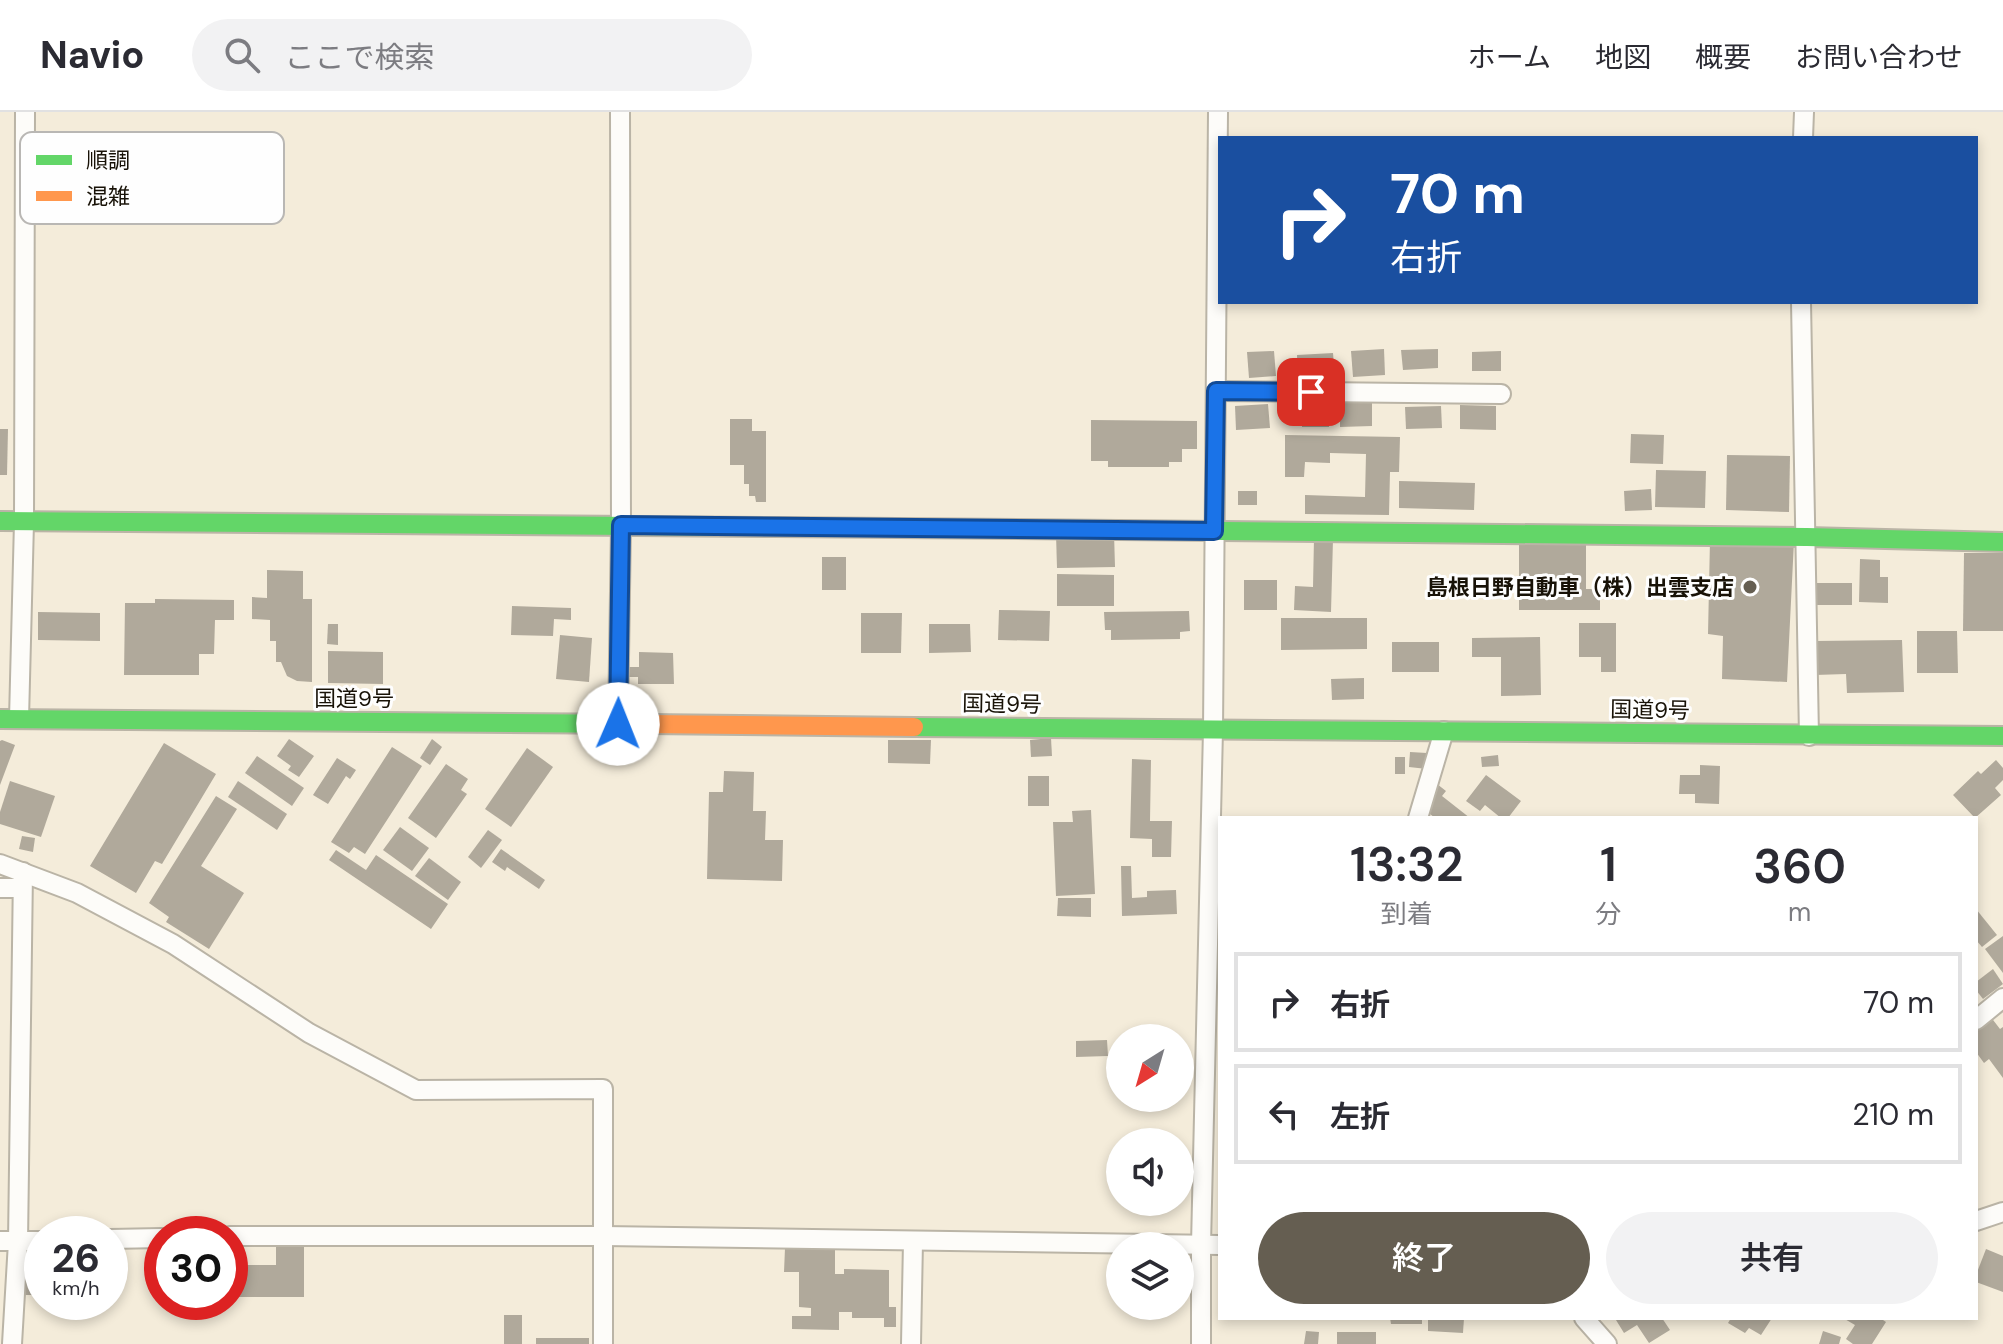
<!DOCTYPE html>
<html lang="ja">
<meta charset="utf-8">
<style>
:root{--surface:#fff;--page:#f2f2f3;--text:#2b2b33;--muted:#7c7c81;--line:#e1e1e2;--accent:#655e51}
body{margin:0;font-family:"DM Sans","Noto Sans JP",sans-serif;background:var(--page);color:var(--text);height:100vh;display:flex;flex-direction:column;font-size:30px;white-space:nowrap}
*{box-sizing:border-box;margin:0}
p{font-size:26px;color:var(--muted)}
.icon{flex:none;width:44px;height:44px;fill:none;stroke:currentColor;stroke-width:2;stroke-linecap:round;stroke-linejoin:round}
.map{position:relative;flex:1;overflow:hidden}
.drawer{position:absolute;left:1218px;top:704px;width:760px;height:504px;display:flex;flex-direction:column;background:var(--surface);border-radius:0px;box-shadow:0 4px 12px #0003}
.drawer>*{flex:none}
.top-card{position:absolute;left:1218px;top:24px;width:760px;height:168px;border-radius:0px;box-shadow:0 4px 12px #0003;background:#1a4fa0;color:#fff;overflow:hidden}
.needle{width:52px;rotate:217deg}
.controls{position:absolute;left:1106px;top:912px;display:grid;gap:16px}
.controls a{display:grid;place-items:center;width:88px;height:88px;border-radius:50%;background:var(--surface);box-shadow:0 4px 12px #0003;font-size:40px}
.speed{position:absolute;left:24px;top:1104px;display:flex;gap:16px;font-size:40px;font-weight:700;text-align:center}
.speed>*{display:grid;place-content:center;width:104px;height:104px;border-radius:50%;background:var(--surface);box-shadow:0 4px 12px #0003;line-height:1}
.speed small{font-size:20px;font-weight:400}
.speed .limit{border:12px solid #d22;background:#fff;color:#111}
.pin{position:absolute;display:grid;place-items:center;width:68px;height:68px;color:#fff;margin:-34px;border-radius:16px;box-shadow:0 4px 12px #0006}
.me{position:absolute;width:88px;margin:-44px;rotate:1deg;stroke-linejoin:round;filter:drop-shadow(0 0 6px #0008)}
.turn{display:flex;align-items:center;gap:28px;height:168px;padding:0 40px;font-size:36px}
.turn .icon{width:104px;height:104px;stroke-width:2.5}
.turn b{display:block;font-size:56px;line-height:68px}
.eta{display:flex;justify-content:space-evenly;align-items:center;height:136px;text-align:center}
.eta b{font-size:48px;font-weight:600;line-height:56px}
.cta{display:flex;gap:16px;margin-top:auto;padding:16px 40px}
.cta a{flex:1;height:92px;border-radius:48px;background:var(--accent);color:#fff;font-size:32px;font-weight:600;line-height:92px;text-align:center}
.cta a+a{background:var(--page);color:var(--text)}
ul{padding:0;list-style:none}
li{display:flex;align-items:center;gap:24px;height:100px;margin:0 16px 12px;padding:0 24px;border:4px solid var(--line);border-radius:0px}
li div{flex:1}
li b{display:block;font-size:30px}
li em{font-style:normal}
header{display:flex;align-items:center;gap:48px;box-sizing:border-box;height:112px;padding:0 40px;background:var(--surface);border-bottom:2px solid var(--line)}
header strong{font-size:38px}
nav{display:flex;gap:44px;margin-inline-start:auto;font-size:28px}
.search{width:560px;height:72px;background:var(--page);display:flex;align-items:center;gap:20px;box-sizing:border-box;padding:0 28px;border-radius:44px;color:var(--muted);font-size:30px}
.map>svg:first-child{display:block}
.building{fill:#b0a99b}
.lines{fill:none;stroke-linecap:round;stroke-linejoin:round}
.street-casing{stroke:#bab4a6;stroke-width:22}
.fast-casing{stroke:#bab4a6;stroke-width:22}
.slow-casing{stroke:#bab4a6;stroke-width:22}
.street{stroke:#fdfcf9;stroke-width:18}
.fast{stroke:#63d668;stroke-width:18}
.slow{stroke:#ff974d;stroke-width:18}
.route-casing{stroke:#114b97;stroke-width:20}
.route{stroke:#1a73e8;stroke-width:14}
.poi-dot{fill:#655e51;stroke:#fefefe;stroke-width:3}
.labels{text-anchor:middle;dominant-baseline:central;stroke-width:6;stroke-linejoin:round;paint-order:stroke}
.poi-label{font-size:22px;font-weight:bold;fill:#181207;stroke:#fefefe;text-anchor:end}
.street-label{font-size:22px;fill:#181207;stroke:#fefefe}
.key{fill:#fefefe;stroke:#b9b7b4;stroke-width:2}
.key-label{font-size:22px;fill:#181207}
</style>
<header>
<strong>Navio</strong>
<div class="search"><svg class="icon" aria-label="search" viewBox="0 0 24 24"><circle cx="10" cy="10" r="6"/><path d="M15 15l6 6"/></svg>ここで検索</div>
<nav><a>ホーム</a><a>地図</a><a>概要</a><a>お問い合わせ</a></nav>
</header>
<div class="map">
<svg width="2003" height="1232" viewBox="0 0 2003 1232">
<rect width="100%" height="100%" fill="#f4ecda"/>
<g class="building">
<path d="M1384,237L1385,263L1353,265L1351,239Z"/>
<path d="M1438,237V256L1403,258L1401,238Z"/>
<path d="M1274,239L1276,264L1249,266L1247,240Z"/>
<path d="M1501,239V259H1472V240Z"/>
<path d="M1333,241L1335,266L1298,267L1297,243Z"/>
<path d="M1340,291H1372V314L1340,315Z"/>
<path d="M1268,292L1270,316L1236,318L1235,294Z"/>
<path d="M1302,293L1329,294V315H1302Z"/>
<path d="M1460,293L1496,294V318L1460,317Z"/>
<path d="M1441,294L1442,316L1406,317L1405,295Z"/>
<path d="M730,307H752V319H766V390H756L755,384H749V372H744V353H730Z"/>
<path d="M1091,308L1197,309V337H1182V350H1169V355H1108V349H1091Z"/>
<path d="M0,317H8L7,363H0Z"/>
<path d="M1631,322L1664,323L1663,352L1630,351Z"/>
<path d="M1285,323L1400,325L1399,360H1390L1389,403L1305,402V383L1365,385L1366,342L1330,341V351L1305,350L1304,365H1285Z"/>
<path d="M1727,343L1790,344L1789,400L1726,398Z"/>
<path d="M1656,358L1706,359L1705,396L1655,395Z"/>
<path d="M1399,369L1475,371L1474,398L1399,396Z"/>
<path d="M1651,377L1652,398L1625,399L1624,379Z"/>
<rect x="1238" y="379" width="19" height="14"/>
<path d="M1114,421L1115,455L1057,456L1056,422Z"/>
<path d="M1519,421L1586,422V477H1600V498H1519Z"/>
<path d="M1314,426L1333,427L1331,500L1294,498L1295,474L1313,475Z"/>
<path d="M1710,428L1794,429L1787,570L1722,567L1723,524L1708,522Z"/>
<path d="M1964,441H2003V519H1963Z"/>
<rect x="822" y="445" width="24" height="33"/>
<path d="M1860,447L1880,448V465H1888V491L1859,490Z"/>
<path d="M267,458L303,459V487H312V570L297,569L287,564L281,550H276V529H270V508L252,507V485L267,486Z"/>
<path d="M1057,462L1114,463V494H1057Z"/>
<rect x="1244" y="468" width="33" height="30"/>
<rect x="1817" y="471" width="35" height="22"/>
<path d="M155,487L234,488V508H215L214,542H199V563H124L125,491H155Z"/>
<path d="M512,494L571,496V508L554,507L553,524L511,523Z"/>
<path d="M999,498L1050,499L1049,529L998,528Z"/>
<path d="M1189,499L1190,519L1180,520V527L1111,528V518H1105L1104,500Z"/>
<path d="M38,500L100,501V529L38,528Z"/>
<path d="M861,501H902L901,541H861Z"/>
<path d="M1281,506H1367V537L1281,538Z"/>
<path d="M1579,511H1616V560H1601V545H1579Z"/>
<path d="M328,512H338V533L327,532Z"/>
<path d="M929,512H970L971,540L929,541Z"/>
<path d="M1917,519H1957L1958,561H1917Z"/>
<path d="M560,523L592,526L589,570L556,567Z"/>
<path d="M1540,525L1541,583L1501,584V545H1472V526Z"/>
<path d="M1902,528L1904,580L1847,581L1846,562L1815,563V529Z"/>
<rect x="1392" y="530" width="47" height="30"/>
<path d="M328,539L383,540V572L328,571Z"/>
<path d="M639,540L673,541L674,572H638V565H629V555H639Z"/>
<path d="M1364,566V587L1332,588L1331,567Z"/>
<path d="M1051,626L1052,644L1031,645L1030,628Z"/>
<path d="M289,627L314,644L299,665L288,658L291,654L277,644Z"/>
<path d="M432,627L442,635L430,653L420,646Z"/>
<path d="M2,628L15,633L0,673V629Z"/>
<path d="M888,628H931L930,652L888,651Z"/>
<path d="M164,631L216,662L162,752L155,749L136,781L90,754Z"/>
<path d="M392,635L422,654L365,742L354,735L349,741L331,730Z"/>
<path d="M527,636L553,655L511,715L485,697Z"/>
<path d="M1410,640L1427,641V657L1409,655Z"/>
<path d="M1498,643L1499,654L1482,655L1481,645Z"/>
<path d="M257,644L304,676L292,694L245,661Z"/>
<rect x="1395" y="645" width="10" height="17"/>
<path d="M337,646L356,658L350,667L346,664L328,692L313,683Z"/>
<path d="M1132,647L1151,648L1150,709H1172L1171,745H1152V727L1130,726Z"/>
<path d="M1996,648L2003,656V668L1995,676L2001,683L1975,706L1953,683L1978,659L1981,662Z"/>
<path d="M446,652L468,667L461,678L467,682L436,726L408,706Z"/>
<path d="M1700,653L1720,654L1719,692L1695,691V682H1679L1680,663H1700Z"/>
<path d="M724,659L754,660L753,699H766L765,728H783L782,769L707,767L709,680H723Z"/>
<path d="M1486,663L1521,689L1508,706H1501L1485,693L1480,699L1466,689Z"/>
<rect x="1028" y="664" width="21" height="30"/>
<path d="M10,669L55,684L41,725L0,712V700Z"/>
<path d="M238,669L287,702L277,718L228,685Z"/>
<path d="M1437,672L1446,679L1442,684L1470,706H1435L1424,697L1434,684L1430,681Z"/>
<path d="M216,684L237,697L201,754L244,781L209,837L166,810L169,805L149,791Z"/>
<path d="M1091,698L1095,782L1056,784L1053,710H1073L1072,699Z"/>
<path d="M400,715L429,736L412,759L383,738Z"/>
<path d="M488,718L502,728L481,756L468,745Z"/>
<path d="M22,724L35,726L33,740L19,737Z"/>
<path d="M501,737L545,768L539,777L507,755L505,759L492,750Z"/>
<path d="M336,738L366,758L376,743L448,792L431,817L329,748Z"/>
<path d="M429,746L461,770L448,788L415,764Z"/>
<path d="M1121,754H1131L1132,786L1147,785V779L1176,778L1177,802L1122,804Z"/>
<path d="M1058,786H1091V805L1057,804Z"/>
<path d="M1976,797L1997,823L1982,835L1976,828Z"/>
<path d="M2003,824V861L1985,837Z"/>
<path d="M1993,857L2003,872L1983,887L1976,878V870Z"/>
<path d="M1990,904L2000,917L2003,915V966L1989,947L1984,951L1976,940V914Z"/>
<path d="M1107,928L1108,944L1076,945V929Z"/>
<path d="M276,1133H304V1185H230V1153H276Z"/>
<path d="M785,1136L835,1137V1162H844V1157L889,1158V1195H896V1215H884V1206H852V1200H839V1218L792,1217V1204H811V1196L799,1195V1160H784Z"/>
<path d="M1986,1137L2003,1144V1180L1976,1170V1163Z"/>
<path d="M23,1146H42V1183H24Z"/>
<rect x="504" y="1203" width="18" height="29"/>
<path d="M1390,1206H1422V1212H1391Z"/>
<path d="M1428,1206H1464L1463,1221L1428,1219Z"/>
<path d="M1618,1206H1662L1670,1218L1649,1231L1637,1213L1624,1221L1616,1208Z"/>
<path d="M1731,1206H1772L1761,1223L1749,1216L1745,1221L1728,1211Z"/>
<path d="M1843,1206H1880L1886,1210L1872,1232H1853L1846,1227L1855,1213Z"/>
<path d="M1306,1219L1319,1220L1318,1232H1304Z"/>
<path d="M1823,1219L1841,1225L1839,1232H1819Z"/>
<rect x="1337" y="1220" width="39" height="12"/>
<rect x="536" y="1226" width="53" height="6"/>
</g>
<g class="lines">
<defs>
<g id="street">
<path d="M1803,26L1804,0"/>
<path d="M1801,190L1809,624"/>
<path d="M1216,279L1501,282"/>
<path d="M19,607L24,410L25,0"/>
<path d="M618,612L621,413L620,0"/>
<path d="M1418,706L1444,619"/>
<path d="M0,752L77,781L173,832L309,921L416,978L603,977V1232"/>
<path d="M0,776H22"/>
<path d="M1976,908L2003,886"/>
<path d="M1976,1109L2003,1100"/>
<path d="M230,1124H604L1220,1133"/>
<path d="M110,1127L162,1126"/>
<path d="M0,1129H42"/>
<path d="M1584,1206L1607,1232"/>
<path d="M12,1232L18,1130L23,760"/>
<path d="M911,1232L913,1130"/>
<path d="M1201,1232V1133L1213,618L1218,0"/>
</g>
<g id="fast">
<path d="M0,409L776,415"/>
<path d="M1119,418L1807,425L2003,430"/>
<path d="M0,607L646,612"/>
<path d="M914,615L2003,624"/>
</g>
<g id="slow">
<path d="M776,415L1119,418"/>
<path d="M646,612L914,615"/>
</g>
</defs>
<use href="#street" class="street-casing"/>
<use href="#fast" class="fast-casing"/>
<use href="#slow" class="slow-casing"/>
<use href="#street" class="street"/>
<use href="#fast" class="fast"/>
<use href="#slow" class="slow"/>
</g>
<g class="lines">
<defs>
<path id="route" d="M618,612L621,413L1214,419L1216,279L1311,280"/>
</defs>
<use href="#route" class="route-casing"/>
<use href="#route" class="route"/>
</g>
<circle class="poi-dot" cx="1750" cy="475" r="8"/>
<g class="labels">
<g class="poi-label">
<text x="1734" y="475">島根日野自動車（株）出雲支店</text>
</g>
<g class="street-label">
<text x="354" y="586">国道9号</text>
<text transform="translate(1002 592) rotate(1)">国道9号</text>
<text transform="translate(1650 598) rotate(1)">国道9号</text>
</g>
</g>
<rect x="20" y="20" width="264" height="92" rx="12" class="key"/>
<rect x="36" y="43" width="36" height="10" fill="#63d668"/>
<rect x="36" y="79" width="36" height="10" fill="#ff974d"/>
<g class="key-label">
<text x="86" y="56">順調</text>
<text x="86" y="92">混雑</text>
</g>
</svg>
<div class="controls">
<a><svg class="needle" viewBox="-14 -14 28 28"><path d="M0-13l5 13h-10z" fill="#e53935"/><path d="M0 13l5-13h-10z" fill="#7c7c81"/></svg></a>
<a><svg class="icon" aria-label="sound" viewBox="0 0 24 24"><path d="M4 9h4l5-4v14l-5-4H4zM17 9q2 3 0 6"/></svg></a>
<a><svg class="icon" aria-label="layers" viewBox="0 0 24 24"><path d="M12 4l9 5-9 5-9-5zM3 14l9 5 9-5"/></svg></a>
</div>
<div class="speed"><div>26<small>km/h</small></div><div class="limit">30</div></div>
<div class="pin" style="left:1311px;top:280px;background:#d93025"><svg class="icon" aria-label="arrive" viewBox="0 0 24 24"><path d="M6 21V4h12l-3 4 3 4H6"/></svg></div>
<svg class="me" style="left:618px;top:612px" viewBox="-20 -20 40 40"><circle r="19" fill="#fff"/><path d="M0-13L10 11 0 6-10 11z" fill="#1a73e8"/></svg>
<div class="top-card">
<div class="turn"><svg class="icon" aria-label="right" viewBox="0 0 24 24"><path d="M7 20v-9h11M14 6l5 5-5 5"/></svg><div><b>70 m</b>右折</div></div>
</div>
<section class="drawer">
<div class="eta">
<div><b>13:32</b><p>到着</p></div>
<div><b>1</b><p>分</p></div>
<div><b>360</b><p>m</p></div>
</div>
<ul>
<li><svg class="icon" aria-label="right" viewBox="0 0 24 24"><path d="M7 20v-9h11M14 6l5 5-5 5"/></svg><div><b>右折</b></div><em>70 m</em></li>
<li><svg class="icon" aria-label="left" viewBox="0 0 24 24"><path d="M17 20v-9H6M10 6l-5 5 5 5"/></svg><div><b>左折</b></div><em>210 m</em></li>
</ul>
<div class="cta"><a>終了</a><a>共有</a></div>
</section>
</div>
